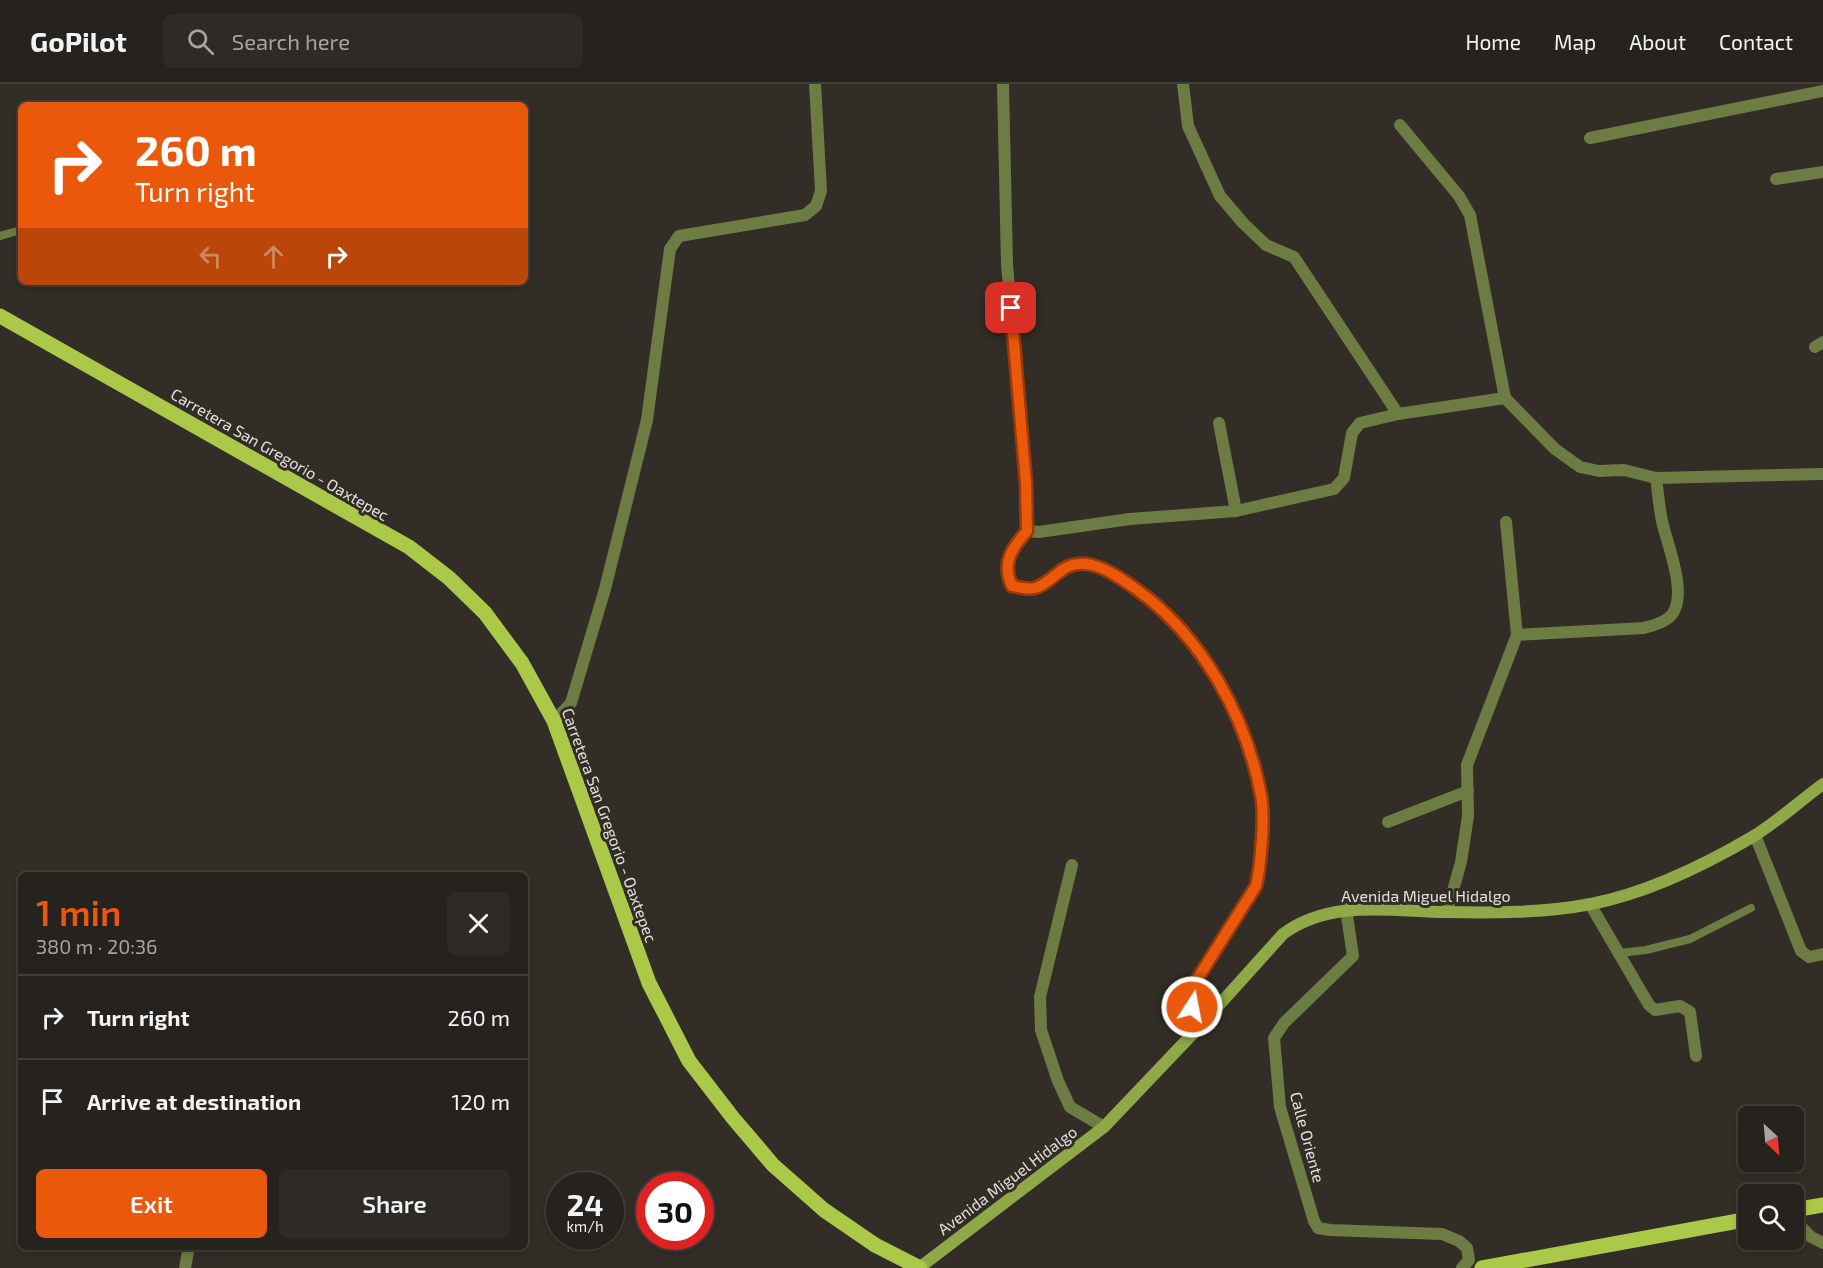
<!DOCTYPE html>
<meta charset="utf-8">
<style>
:root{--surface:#26221d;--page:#2e2a26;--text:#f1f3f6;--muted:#a4a4a4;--line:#423f3b;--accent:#ea580c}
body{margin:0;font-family:"Exo 2",sans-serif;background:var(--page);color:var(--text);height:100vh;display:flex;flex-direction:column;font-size:22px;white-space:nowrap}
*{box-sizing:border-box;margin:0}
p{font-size:20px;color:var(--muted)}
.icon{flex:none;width:33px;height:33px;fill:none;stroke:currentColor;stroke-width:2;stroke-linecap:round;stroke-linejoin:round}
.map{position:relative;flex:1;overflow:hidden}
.drawer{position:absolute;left:18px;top:788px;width:510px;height:378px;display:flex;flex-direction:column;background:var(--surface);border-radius:9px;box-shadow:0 3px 9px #0003,0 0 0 2px var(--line)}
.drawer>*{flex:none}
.guide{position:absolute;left:18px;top:18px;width:510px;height:183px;border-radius:9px;box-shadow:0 3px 9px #0003,0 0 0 2px var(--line);background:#ea580c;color:#fff;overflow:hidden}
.needle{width:39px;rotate:154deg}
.buttons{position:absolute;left:1738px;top:1022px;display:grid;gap:12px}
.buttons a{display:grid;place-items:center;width:66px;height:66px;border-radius:9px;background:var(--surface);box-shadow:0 3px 9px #0003,0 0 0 2px var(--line);font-size:30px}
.speed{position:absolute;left:546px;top:1088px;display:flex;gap:12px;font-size:30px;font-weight:700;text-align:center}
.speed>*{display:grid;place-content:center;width:78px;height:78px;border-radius:50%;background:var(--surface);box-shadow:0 3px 9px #0003,0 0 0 2px var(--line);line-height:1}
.speed small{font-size:15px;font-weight:400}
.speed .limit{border:9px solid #d22;background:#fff;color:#111}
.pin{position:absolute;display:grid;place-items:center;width:51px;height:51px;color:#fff;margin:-26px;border-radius:12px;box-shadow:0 3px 9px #0006}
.me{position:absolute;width:66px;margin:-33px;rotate:11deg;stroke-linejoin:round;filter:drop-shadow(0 0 4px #0008)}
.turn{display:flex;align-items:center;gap:21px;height:126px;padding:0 18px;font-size:27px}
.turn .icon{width:78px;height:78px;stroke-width:2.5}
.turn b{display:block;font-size:42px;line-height:51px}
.lanes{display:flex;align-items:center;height:57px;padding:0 18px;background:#0003;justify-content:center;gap:30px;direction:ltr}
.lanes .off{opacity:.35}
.round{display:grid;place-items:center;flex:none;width:63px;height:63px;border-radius:9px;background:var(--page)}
.head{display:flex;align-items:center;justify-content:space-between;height:102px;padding:0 18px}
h1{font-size:36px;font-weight:600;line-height:45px;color:var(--accent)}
.action{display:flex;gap:12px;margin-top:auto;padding:12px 18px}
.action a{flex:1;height:69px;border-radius:9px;background:var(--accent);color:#fff;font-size:24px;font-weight:600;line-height:69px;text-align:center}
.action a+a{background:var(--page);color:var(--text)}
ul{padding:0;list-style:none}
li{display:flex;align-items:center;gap:18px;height:84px;padding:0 18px;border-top:2px solid var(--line)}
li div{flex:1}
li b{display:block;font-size:22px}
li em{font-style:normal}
header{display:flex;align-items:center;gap:36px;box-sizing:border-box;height:84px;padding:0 30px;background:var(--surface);border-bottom:2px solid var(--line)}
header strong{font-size:28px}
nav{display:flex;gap:33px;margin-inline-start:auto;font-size:21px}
.search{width:420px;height:54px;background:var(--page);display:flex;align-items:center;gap:15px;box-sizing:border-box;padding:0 21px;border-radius:9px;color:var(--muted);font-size:22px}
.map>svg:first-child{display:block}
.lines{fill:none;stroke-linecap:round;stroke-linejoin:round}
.service{stroke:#6d7c42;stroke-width:8}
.minor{stroke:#6d7c42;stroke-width:12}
.secondary{stroke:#90a847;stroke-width:12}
.primary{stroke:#abc948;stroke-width:15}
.primary-bridge{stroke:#abc948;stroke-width:15}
.route-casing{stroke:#983908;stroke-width:15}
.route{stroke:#ea580c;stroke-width:10}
.labels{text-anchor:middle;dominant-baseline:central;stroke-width:6;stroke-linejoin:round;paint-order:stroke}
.street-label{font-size:16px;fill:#e3e0dc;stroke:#322d27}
</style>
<header>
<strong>GoPilot</strong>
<div class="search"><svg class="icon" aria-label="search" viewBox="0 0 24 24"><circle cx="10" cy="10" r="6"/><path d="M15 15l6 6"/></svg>Search here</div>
<nav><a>Home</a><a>Map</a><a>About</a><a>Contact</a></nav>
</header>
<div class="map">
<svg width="1823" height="1184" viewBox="0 0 1823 1184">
<rect width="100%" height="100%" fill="#322d27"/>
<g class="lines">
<g class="service">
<path d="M0,152L21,146"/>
<path d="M1620,869L1646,866L1690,855L1751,824"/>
</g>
<g class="minor">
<path d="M1003,0L1007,180L1026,399L1027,447"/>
<path d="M1183,0L1188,42L1220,112L1243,139L1266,161L1294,173L1398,330"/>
<path d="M1400,41L1459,112L1470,131L1505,314"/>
<path d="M1590,54L1823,7"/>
<path d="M1776,95L1823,88"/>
<path d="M1815,263L1823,258"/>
<path d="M1219,339L1236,427"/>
<path d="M1506,438L1517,551"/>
<path d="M554,637L571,619L605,505L647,336L670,165L679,152L805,131L816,122L821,107L815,0"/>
<path d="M1388,738L1468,707"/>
<path d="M1755,751L1801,867L1809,873L1823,870"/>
<path d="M1072,781L1040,913L1041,946L1058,997L1070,1023L1104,1043"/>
<path d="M1590,820L1649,921L1655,926L1680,922L1690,928L1696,972"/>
<path d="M1346,825L1353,872L1284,939L1274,954L1280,1023L1314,1137L1318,1144L1330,1146L1442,1150L1459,1157L1467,1164L1469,1176L1462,1184"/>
<path d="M1447,828L1461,778L1468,732L1467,681L1517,551L1644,544C1654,541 1667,538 1673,529C1687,507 1667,460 1662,437C1659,423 1658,408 1656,394"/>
<path d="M1201,941L1192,923L1196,897L1256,802C1261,780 1265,733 1261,711C1246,632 1202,552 1136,505C1123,496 1108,484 1092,481C1061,475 1056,498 1035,504C1028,506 1019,503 1012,502C1001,479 1012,464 1027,447L1039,448L1130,435L1236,427L1334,405L1344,394L1352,349L1360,339L1398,330L1505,314L1555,365L1580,383L1599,387L1624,386L1656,394L1823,390"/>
<path d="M1794,1135L1811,1153L1823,1159"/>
<path d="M185,1184L189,1162"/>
</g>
<path class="secondary" d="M919,1184L1104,1043L1201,941L1283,850C1330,815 1390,827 1445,828C1493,829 1544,829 1591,820C1648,809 1703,782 1754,752C1778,737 1800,717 1823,700"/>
<g class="primary">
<path d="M0,232L409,463L449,494L485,529L522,579L554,637L649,899L689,977L733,1034L773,1081L824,1126L875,1161"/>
<path d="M1794,1126L1823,1121"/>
<path d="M1482,1184L1749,1135"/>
</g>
<path class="primary-bridge" d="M875,1161L920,1184"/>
</g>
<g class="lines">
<defs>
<path id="route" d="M1011,224L1026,399L1027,447C1012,464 1001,479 1012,502C1019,503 1028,506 1035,504C1056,498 1061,474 1092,481C1108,485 1123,496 1136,505C1202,552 1246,632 1261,711C1265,733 1261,780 1256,802L1196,897L1192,923"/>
</defs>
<use href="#route" class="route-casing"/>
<use href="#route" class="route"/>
</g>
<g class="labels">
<g class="street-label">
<text transform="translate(280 370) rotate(30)">Carretera San Gregorio - Oaxtepec</text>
<text transform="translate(610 741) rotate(70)">Carretera San Gregorio - Oaxtepec</text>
<text x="1426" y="811">Avenida Miguel Hidalgo</text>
<text transform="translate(1308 1053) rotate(75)">Calle Oriente</text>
<text transform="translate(1007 1096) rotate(-37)">Avenida Miguel Hidalgo</text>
</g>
</g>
</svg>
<div class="buttons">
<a><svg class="needle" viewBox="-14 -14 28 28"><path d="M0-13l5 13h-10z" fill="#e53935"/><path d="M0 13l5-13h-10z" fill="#a4a4a4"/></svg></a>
<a><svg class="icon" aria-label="search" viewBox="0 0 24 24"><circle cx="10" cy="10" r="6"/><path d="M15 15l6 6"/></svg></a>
</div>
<div class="speed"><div>24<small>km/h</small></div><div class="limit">30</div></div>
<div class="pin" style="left:1011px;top:224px;background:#d93025"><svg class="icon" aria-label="arrive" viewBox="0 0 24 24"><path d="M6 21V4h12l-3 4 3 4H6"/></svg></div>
<svg class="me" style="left:1192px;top:923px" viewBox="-20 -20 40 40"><circle r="17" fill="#ea580c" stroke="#fff" stroke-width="3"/><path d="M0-11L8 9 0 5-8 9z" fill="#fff"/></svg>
<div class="guide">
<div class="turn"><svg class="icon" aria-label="right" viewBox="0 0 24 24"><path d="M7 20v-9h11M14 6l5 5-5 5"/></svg><div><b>260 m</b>Turn right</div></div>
<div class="lanes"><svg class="icon off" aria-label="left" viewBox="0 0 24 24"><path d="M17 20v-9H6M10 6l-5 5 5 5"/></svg><svg class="icon off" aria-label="ahead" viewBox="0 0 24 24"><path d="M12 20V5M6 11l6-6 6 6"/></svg><svg class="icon" aria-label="right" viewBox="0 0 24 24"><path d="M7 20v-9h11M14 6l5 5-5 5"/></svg></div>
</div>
<section class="drawer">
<div class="head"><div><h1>1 min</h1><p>380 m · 20:36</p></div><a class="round"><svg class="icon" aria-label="close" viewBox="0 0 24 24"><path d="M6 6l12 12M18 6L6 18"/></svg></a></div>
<ul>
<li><svg class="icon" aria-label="right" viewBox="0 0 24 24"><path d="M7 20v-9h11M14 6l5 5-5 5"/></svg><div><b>Turn right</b></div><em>260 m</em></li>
<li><svg class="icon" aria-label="arrive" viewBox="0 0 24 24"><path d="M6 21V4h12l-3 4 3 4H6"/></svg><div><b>Arrive at destination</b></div><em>120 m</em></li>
</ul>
<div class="action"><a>Exit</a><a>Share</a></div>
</section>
</div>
